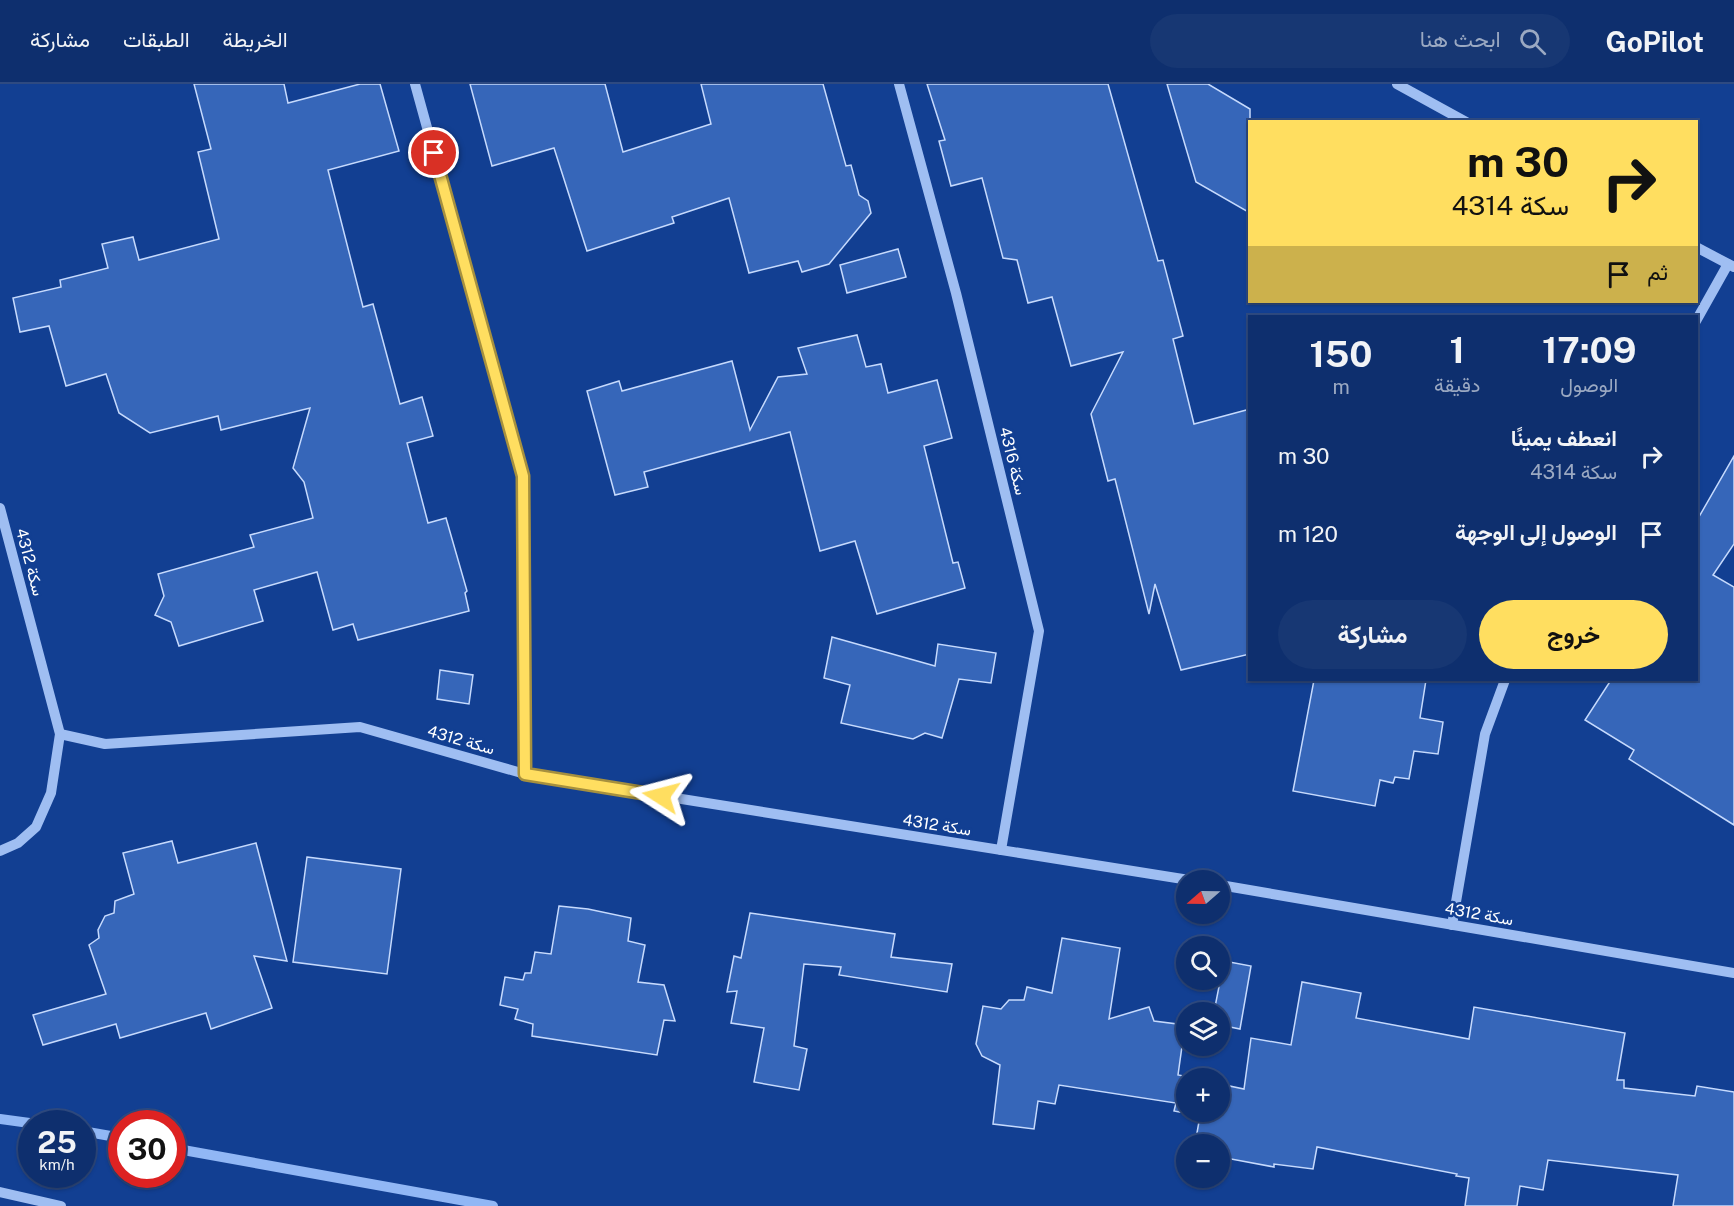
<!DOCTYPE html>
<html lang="ar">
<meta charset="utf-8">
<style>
:root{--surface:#0e2f6e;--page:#173773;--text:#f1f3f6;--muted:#9ba9c2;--line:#2e4a81;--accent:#ffde60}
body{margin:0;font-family:"Public Sans",Vazirmatn,sans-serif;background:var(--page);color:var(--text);direction:rtl;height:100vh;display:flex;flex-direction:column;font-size:22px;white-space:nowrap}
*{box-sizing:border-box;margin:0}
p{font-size:20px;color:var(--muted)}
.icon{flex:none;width:33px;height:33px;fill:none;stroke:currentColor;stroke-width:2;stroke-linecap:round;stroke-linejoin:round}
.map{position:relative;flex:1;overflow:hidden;direction:ltr}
.details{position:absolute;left:1248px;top:231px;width:450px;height:366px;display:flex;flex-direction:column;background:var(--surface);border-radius:0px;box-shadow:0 2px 4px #0004,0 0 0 2px var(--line);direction:rtl}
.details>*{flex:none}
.hud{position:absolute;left:1248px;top:36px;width:450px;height:183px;border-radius:0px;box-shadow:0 2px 4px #0004,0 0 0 2px var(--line);direction:rtl;background:#ffde60;color:#111;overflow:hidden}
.needle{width:39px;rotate:250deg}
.buttons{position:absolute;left:1176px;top:786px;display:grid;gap:12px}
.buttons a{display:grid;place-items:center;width:54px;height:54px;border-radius:50%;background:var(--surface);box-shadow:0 2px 4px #0004,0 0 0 2px var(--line);font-size:30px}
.speed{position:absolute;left:18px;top:1026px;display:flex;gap:12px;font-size:30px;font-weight:700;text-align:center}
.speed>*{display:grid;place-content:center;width:78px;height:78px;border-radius:50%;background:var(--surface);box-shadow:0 2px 4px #0004,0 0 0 2px var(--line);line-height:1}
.speed small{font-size:15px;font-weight:400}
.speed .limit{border:9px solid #d22;background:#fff;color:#111}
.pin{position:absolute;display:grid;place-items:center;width:51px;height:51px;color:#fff;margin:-26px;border:3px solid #fff;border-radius:50%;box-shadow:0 2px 6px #0007}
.me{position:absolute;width:66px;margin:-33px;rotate:279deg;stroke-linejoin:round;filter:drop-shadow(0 0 4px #0008)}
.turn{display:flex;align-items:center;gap:21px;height:126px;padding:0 30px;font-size:27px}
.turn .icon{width:78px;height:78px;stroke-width:2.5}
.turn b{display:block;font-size:42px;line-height:51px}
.then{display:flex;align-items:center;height:57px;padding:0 30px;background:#0003;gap:12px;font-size:22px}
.eta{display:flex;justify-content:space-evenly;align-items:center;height:102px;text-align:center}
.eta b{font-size:36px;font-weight:700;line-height:42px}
.action{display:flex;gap:12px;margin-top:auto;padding:12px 30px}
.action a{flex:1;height:69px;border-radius:36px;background:var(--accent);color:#111;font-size:24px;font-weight:700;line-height:69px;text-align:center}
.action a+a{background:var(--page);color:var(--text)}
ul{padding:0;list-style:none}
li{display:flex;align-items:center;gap:18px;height:78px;padding:0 30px}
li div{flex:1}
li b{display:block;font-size:22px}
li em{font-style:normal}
header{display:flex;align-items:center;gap:36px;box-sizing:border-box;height:84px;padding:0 30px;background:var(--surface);border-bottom:2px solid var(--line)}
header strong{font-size:28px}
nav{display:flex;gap:33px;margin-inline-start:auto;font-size:21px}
.search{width:420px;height:54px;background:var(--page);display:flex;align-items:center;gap:15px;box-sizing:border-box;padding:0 21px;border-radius:33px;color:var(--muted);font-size:22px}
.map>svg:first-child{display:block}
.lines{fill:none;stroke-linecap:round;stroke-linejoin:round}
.stream{stroke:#91b7f5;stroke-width:10}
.building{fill:#3666b9;stroke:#c6dafd;stroke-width:1.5}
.minor{stroke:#9fbef2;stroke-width:10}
.route-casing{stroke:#a6903e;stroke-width:15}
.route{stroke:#ffde60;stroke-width:10}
.labels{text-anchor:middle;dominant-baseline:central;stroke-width:5;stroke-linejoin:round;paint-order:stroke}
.street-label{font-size:16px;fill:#fff;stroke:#123f92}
</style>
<header>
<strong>GoPilot</strong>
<div class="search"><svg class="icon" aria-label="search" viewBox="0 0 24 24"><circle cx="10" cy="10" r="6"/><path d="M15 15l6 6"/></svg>ابحث هنا</div>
<nav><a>الخريطة</a><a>الطبقات</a><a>مشاركة</a></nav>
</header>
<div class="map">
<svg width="1734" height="1122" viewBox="0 0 1734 1122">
<rect width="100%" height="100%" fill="#123f92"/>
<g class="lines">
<g class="stream">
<path d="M0,1035L37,1040"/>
<path d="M82,1047L122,1054"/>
<path d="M172,1064L493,1122"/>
</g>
</g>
<g class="building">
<path d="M194,0H284L288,19L360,0H380L399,67L328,86L363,223L373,220L400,320L422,313L433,352L407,359L428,439L446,434L467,507L465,509L469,527L358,556L353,540L333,546L317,488L254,506L263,537L179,562L171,538L155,531L164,512L158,490L254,463L250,451L313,434L304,398L293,384L310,324L221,346L218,332L150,349L119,329L106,290L66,302L49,242L20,248L13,214L61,203L60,196L108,184L102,160L133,153L139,176L219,155L198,68L211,65Z"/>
<path d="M470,0H605L623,68L711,40L701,0H823L846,82L851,81L859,111L868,117L871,129L829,180L802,188L798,177L749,189L729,114L672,133L674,139L587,167L554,64L492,82Z"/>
<path d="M927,0H1108L1158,177L1163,176L1183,252L1173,255L1194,340L1250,325V570L1181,586L1155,500L1149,530L1115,395L1108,397L1091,330L1123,268L1071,282L1052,213L1028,219L1017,176L1003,174L982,94L951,102L939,57L945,56Z"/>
<path d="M1167,0H1208L1250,25V129L1196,98Z"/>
<path d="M898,165L906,193L847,209L840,181Z"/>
<path d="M857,251L866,283L881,280L888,309L937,296L952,354L924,362L953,479L958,478L965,504L877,530L855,457L820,467L790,348L644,388L648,403L615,411L587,307L619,297L622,307L732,277L750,346L778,293L807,290L798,264Z"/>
<path d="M1734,372V460L1713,491L1734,503V741L1629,675L1634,666L1585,636L1611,596H1696V438Z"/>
<path d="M832,553L935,582L938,560L996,569L991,599L959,595L942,654L925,649L913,655L841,639L850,601L824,594Z"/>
<path d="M440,586L473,591L469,620L437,615Z"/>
<path d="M1314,596H1426L1420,634L1443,638L1438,670L1414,667L1409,695L1395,693L1393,699L1380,696L1375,722L1293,707Z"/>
<path d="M172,757L178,779L256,759L287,877L254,872L272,924L211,945L206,929L120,954L116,940L43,961L33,931L106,910L89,861L99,854L98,846L105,832L114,829L115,817L134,810L123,769Z"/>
<path d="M307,773L401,785L387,890L293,878Z"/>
<path d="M559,822L588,825L631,834L628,857L645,861L638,898L664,901L675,937L664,936L657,971L532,952L533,940L515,935L518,925L500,921L505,893L523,896L525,889H531L535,868L551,870Z"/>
<path d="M750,829L895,850L891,873L952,880L947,908L839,891L841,883L804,880L794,962L807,965L799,1006L754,998L764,944L731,939L737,907L727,908L734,872L741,874Z"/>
<path d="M1062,854L1120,864L1109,935L1149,923L1154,937L1185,941L1178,991L1195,994H1186V1028H1220V1000L1244,1005L1251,954L1291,961L1302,898L1361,909L1356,934L1469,955L1474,923L1625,949L1617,996H1624V1004L1695,1012L1697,1002L1734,1008V1122H1673L1678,1091L1548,1076L1543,1106L1520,1102L1517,1122H1465L1469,1094L1456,1092L1457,1090L1317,1063L1313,1085L1274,1080V1083L1220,1073V1060H1195L1200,1032L1174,1027L1176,1019L1059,1001L1055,1020L1038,1017L1034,1045L993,1040L1000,981L982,972L976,960L983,922L1001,925L1009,916H1024L1027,903L1052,909Z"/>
<path d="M1224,877L1251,882L1240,945L1220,941V928H1214Z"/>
</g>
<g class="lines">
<g class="minor">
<path d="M415,0L523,392L525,690"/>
<path d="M899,0L956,209L1039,547L1001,766"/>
<path d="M1397,0L1466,38"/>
<path d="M1696,163L1734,183"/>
<path d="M1696,237L1728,180"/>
<path d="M0,424L60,650L51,709L36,743L18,759L0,767"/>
<path d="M60,650L105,660L360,643L525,690L1189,796"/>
<path d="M1220,801L1734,889"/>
<path d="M1452,841L1485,650L1505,596"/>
<path d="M0,1108L61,1122"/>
</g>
</g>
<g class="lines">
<defs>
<path id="route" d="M434,69L523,392L525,690L661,712"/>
</defs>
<use href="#route" class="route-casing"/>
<use href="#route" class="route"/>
</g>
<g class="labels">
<g class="street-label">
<text transform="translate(1013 377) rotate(76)">سكة 4316</text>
<text transform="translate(30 478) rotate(75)">سكة 4312</text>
<text transform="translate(461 656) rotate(16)">سكة 4312</text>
<text transform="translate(937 741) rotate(9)">سكة 4312</text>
<text transform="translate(1479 830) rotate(10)">سكة 4312</text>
</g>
</g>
</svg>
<div class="buttons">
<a><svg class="needle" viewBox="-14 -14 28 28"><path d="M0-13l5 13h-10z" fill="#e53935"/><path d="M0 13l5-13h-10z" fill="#9ba9c2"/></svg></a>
<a><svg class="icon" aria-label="search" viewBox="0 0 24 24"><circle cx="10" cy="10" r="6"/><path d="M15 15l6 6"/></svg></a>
<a><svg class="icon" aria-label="layers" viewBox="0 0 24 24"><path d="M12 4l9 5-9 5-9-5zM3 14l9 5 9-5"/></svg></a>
<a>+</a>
<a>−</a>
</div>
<div class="speed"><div>25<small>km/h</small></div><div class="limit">30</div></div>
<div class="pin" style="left:434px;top:69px;background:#d93025"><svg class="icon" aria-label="arrive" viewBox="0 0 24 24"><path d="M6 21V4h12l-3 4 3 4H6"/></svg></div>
<svg class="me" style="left:661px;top:712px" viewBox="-20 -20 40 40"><path d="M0-17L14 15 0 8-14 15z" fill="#ffde60" stroke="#fff" stroke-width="4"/></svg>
<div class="hud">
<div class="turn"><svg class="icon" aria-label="right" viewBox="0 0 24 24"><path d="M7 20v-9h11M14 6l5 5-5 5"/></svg><div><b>30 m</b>سكة 4314</div></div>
<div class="then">ثم<svg class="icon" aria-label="arrive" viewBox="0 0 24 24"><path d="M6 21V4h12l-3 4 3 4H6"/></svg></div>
</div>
<section class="details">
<div class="eta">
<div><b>17:09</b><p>الوصول</p></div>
<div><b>1</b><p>دقيقة</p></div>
<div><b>150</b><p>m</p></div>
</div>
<ul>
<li><svg class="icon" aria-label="right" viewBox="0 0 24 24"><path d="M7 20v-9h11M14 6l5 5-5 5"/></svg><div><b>انعطف يمينًا</b><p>سكة 4314</p></div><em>30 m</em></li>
<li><svg class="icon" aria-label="arrive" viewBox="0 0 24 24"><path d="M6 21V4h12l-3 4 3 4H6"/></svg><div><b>الوصول إلى الوجهة</b></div><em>120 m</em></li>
</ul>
<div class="action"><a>خروج</a><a>مشاركة</a></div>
</section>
</div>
